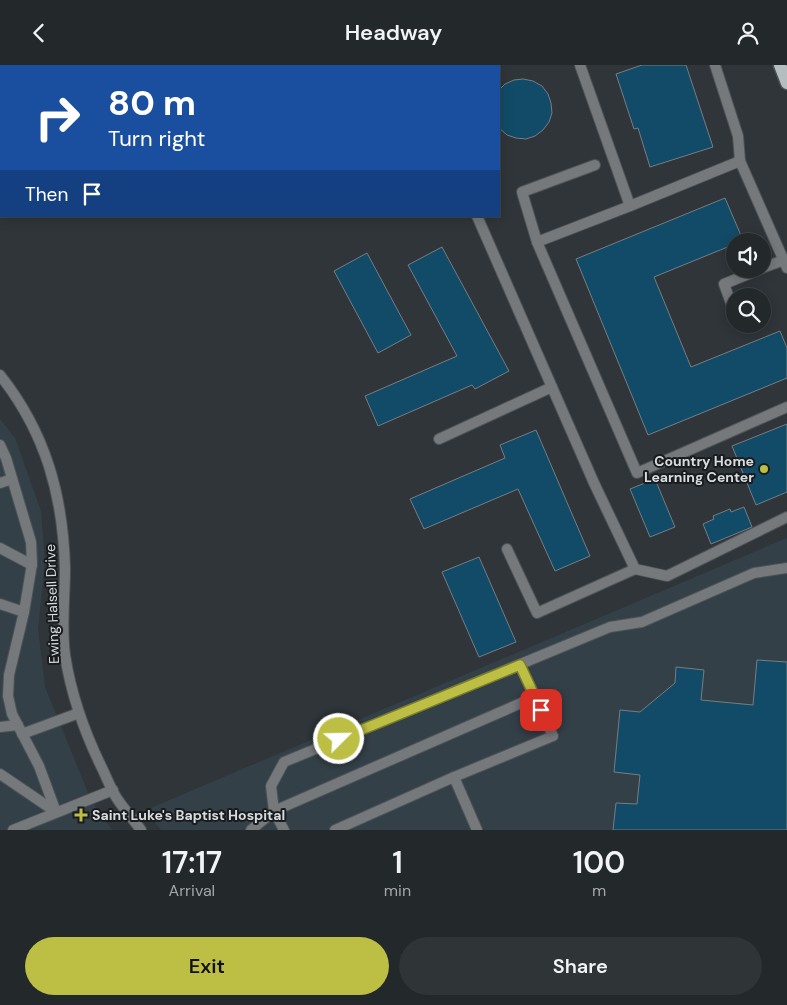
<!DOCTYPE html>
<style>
:root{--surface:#23282b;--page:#2f3437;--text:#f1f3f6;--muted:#a3a6a9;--line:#404447;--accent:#bcbf44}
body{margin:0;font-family:"DM Sans",sans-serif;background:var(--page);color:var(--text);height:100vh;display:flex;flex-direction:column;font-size:19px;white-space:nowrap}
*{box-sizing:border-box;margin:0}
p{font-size:16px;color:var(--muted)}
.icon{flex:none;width:28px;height:28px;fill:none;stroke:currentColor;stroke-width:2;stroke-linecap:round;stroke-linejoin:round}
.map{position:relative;height:765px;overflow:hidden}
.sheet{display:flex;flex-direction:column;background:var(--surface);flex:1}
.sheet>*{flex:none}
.top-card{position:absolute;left:0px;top:0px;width:500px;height:152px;box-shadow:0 2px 12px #0003,0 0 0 1px var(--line);background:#1a4fa0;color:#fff;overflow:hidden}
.tools{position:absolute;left:726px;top:168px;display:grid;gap:10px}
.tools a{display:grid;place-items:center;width:45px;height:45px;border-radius:50%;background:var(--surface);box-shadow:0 2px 12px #0003,0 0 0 1px var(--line);font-size:25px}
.pin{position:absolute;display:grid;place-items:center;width:42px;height:42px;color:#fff;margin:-21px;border-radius:10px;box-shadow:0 2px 8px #0006}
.me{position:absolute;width:55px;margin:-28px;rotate:67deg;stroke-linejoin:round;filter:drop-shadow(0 0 4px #0008)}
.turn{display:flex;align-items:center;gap:18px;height:105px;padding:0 25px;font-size:22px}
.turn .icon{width:65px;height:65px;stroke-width:2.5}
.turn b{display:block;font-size:35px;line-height:42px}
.then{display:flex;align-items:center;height:48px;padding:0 25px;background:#0003;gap:10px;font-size:19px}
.eta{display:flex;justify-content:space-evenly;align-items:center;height:85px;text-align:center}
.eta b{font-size:30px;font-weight:600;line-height:35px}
.button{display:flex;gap:10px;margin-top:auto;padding:10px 25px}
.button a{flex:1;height:58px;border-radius:30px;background:var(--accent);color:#111;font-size:20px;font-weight:600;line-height:58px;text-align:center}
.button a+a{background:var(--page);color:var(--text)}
header{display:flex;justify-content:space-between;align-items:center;height:65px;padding:0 25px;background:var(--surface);font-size:22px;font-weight:600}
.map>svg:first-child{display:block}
.built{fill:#344048}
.building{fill:#124b67;stroke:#767d82}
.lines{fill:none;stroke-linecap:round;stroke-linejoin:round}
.service-casing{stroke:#4d5357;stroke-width:12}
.tertiary-casing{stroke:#4d5357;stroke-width:12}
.primary-casing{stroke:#4d5357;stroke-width:15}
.service{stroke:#76797b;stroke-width:10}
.tertiary{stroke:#76797b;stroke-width:10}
.primary{stroke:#b6bdc1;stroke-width:12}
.route-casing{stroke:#7a7c2c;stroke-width:12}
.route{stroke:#bcbf44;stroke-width:9}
.poi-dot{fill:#bcbf44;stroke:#191c1e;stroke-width:2}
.labels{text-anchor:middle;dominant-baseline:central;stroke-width:4;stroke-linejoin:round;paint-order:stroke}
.poi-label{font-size:14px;font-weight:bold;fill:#d8dcde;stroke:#191c1e;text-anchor:end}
.street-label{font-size:14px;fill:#d8dcde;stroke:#191c1e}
</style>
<header><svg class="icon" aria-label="back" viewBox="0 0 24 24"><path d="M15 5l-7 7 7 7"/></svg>Headway<svg class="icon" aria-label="person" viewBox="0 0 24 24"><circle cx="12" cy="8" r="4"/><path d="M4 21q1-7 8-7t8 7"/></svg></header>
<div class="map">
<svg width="787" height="765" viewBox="0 0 787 765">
<rect width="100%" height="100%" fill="#2f3539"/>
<g class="built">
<path d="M0,354L15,373L41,446L45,496L38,564L45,622L91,735L112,765H0Z"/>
<path d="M787,473V765H161L146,745Z"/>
</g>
<g class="building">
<path d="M642,0H686L713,82L650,102L638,63L634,64L616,9Z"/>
<path d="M523,14L533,16L542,21L548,29L551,38L552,48L549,57L543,65L535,71L526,74L516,73L507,70L499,63V25L505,19L514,15Z"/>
<path d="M725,133L743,175L735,176V179L654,212L691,302L780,266L787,283V313L648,370L576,194Z"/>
<path d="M442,182L509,306L475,324L472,320L378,361L365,331L457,291L408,200Z"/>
<path d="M367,188L411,270L378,288L334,206Z"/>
<path d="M787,359V427L756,440L732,381Z"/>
<path d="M536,365L590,491L555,506L518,424L424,464L410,434L505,393L500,380Z"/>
<path d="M655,414L675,462L650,472L630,424Z"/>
<path d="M744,442L752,462L711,479L703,459L714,454L713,451L730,444L731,447Z"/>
<path d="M479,492L516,577L479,592L442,507Z"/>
<path d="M757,595L787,597V765H613L616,738L637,739L640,710L614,707L620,645L640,647L675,618L676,602L704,605L701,635L753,640Z"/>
</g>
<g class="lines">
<defs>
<g id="service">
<path d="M321,0V1"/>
<path d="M580,0L630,141L740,96L787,203"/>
<path d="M715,0L738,71L740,96"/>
<path d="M630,141L537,177L637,408L787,342"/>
<path d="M477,151L594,418L635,504L667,511L787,452"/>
<path d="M537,177L522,127L595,100"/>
<path d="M762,203L784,195"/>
<path d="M735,249L724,219L761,204"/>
<path d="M439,374L552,322"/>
<path d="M0,380L6,393L31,477L32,499L24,547L9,610L8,631L12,649L39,701L56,747"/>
<path d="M0,418L12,414"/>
<path d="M0,483L32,500"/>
<path d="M507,484L537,548L635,504"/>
<path d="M0,539L24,547"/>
<path d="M0,662L18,660"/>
<path d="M22,669L79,648"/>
<path d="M0,709L56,747"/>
<path d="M454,712L553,671L520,600"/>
<path d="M13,765L113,725"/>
<path d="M251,765L274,746L535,632"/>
<path d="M284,765L274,746L271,721L284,697L610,562L642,557L754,508L787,503"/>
<path d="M335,765L454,712L477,765"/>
</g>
<path id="tertiary" d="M0,310C46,368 63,431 65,503C65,532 61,562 65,590C71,629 84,666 101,701C106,711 110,722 116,732C123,743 133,754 141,765"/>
<path id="primary" d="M780,0L787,18"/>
</defs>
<use href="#service" class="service-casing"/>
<use href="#tertiary" class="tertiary-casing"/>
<use href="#primary" class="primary-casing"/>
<use href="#service" class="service"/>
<use href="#tertiary" class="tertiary"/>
<use href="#primary" class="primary"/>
</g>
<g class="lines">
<defs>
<path id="route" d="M339,674L520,600L541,645"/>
</defs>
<use href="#route" class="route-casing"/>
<use href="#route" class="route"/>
</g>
<g class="poi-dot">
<circle cx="764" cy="404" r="5"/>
<path d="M78.5 742.5h5v5h5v5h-5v5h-5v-5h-5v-5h5z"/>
</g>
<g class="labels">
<g class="poi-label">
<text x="754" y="396">Country Home<tspan x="754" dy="16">Learning Center</tspan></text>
<text x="92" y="750" text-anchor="start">Saint Luke's Baptist Hospital</text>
</g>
<g class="street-label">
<text transform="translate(52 539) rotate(-92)">Ewing Halsell Drive</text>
</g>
</g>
</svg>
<div class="tools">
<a><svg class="icon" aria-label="sound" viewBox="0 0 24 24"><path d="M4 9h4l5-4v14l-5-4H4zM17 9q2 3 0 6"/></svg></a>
<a><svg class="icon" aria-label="search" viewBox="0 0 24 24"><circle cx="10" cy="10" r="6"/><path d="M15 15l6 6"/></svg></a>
</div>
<div class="pin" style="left:541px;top:645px;background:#d93025"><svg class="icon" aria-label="arrive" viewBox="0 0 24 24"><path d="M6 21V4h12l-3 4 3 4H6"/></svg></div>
<svg class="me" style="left:339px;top:674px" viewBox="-20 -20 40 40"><circle r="17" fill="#bcbf44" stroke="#fff" stroke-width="3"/><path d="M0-11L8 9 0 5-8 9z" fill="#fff"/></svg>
<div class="top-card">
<div class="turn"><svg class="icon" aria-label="right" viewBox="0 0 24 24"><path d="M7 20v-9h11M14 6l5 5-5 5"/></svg><div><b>80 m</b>Turn right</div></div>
<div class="then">Then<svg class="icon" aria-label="arrive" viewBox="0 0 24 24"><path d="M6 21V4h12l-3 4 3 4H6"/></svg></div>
</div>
</div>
<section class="sheet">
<div class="eta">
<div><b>17:17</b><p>Arrival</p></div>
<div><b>1</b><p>min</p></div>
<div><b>100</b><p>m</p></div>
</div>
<div class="button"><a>Exit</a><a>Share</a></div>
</section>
